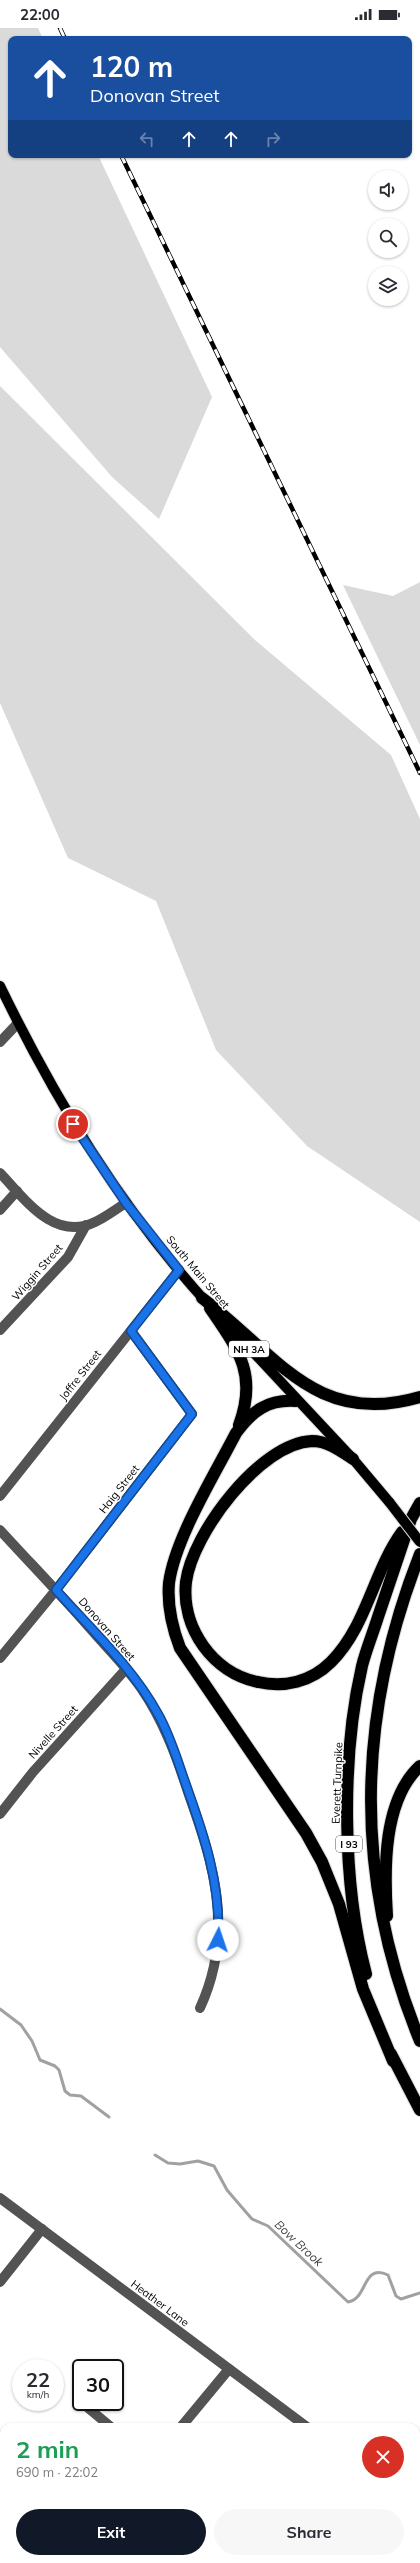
<!DOCTYPE html>
<meta charset="utf-8">
<style>
:root{--surface:#fff;--page:#f7f7f7;--text:#2b2b33;--muted:#7c7c81;--accent:#111827}
body{margin:0;font-family:Mulish,sans-serif;background:var(--page);color:var(--text);height:100vh;display:flex;flex-direction:column;font-size:15px;white-space:nowrap}
*{box-sizing:border-box;margin:0}
p{font-size:13px;color:var(--muted)}
.icon{flex:none;width:22px;height:22px;fill:none;stroke:currentColor;stroke-width:2;stroke-linecap:round;stroke-linejoin:round}
.map{position:relative;flex:1;overflow:hidden}
.details{position:absolute;left:0px;top:2395px;width:420px;height:140px;display:flex;flex-direction:column;background:var(--surface);border-radius:12px 12px 0 0;box-shadow:0 1px 3px #0004}
.details>*{flex:none}
.guide{position:absolute;left:8px;top:8px;width:404px;height:122px;border-radius:8px;box-shadow:0 1px 3px #0004;background:#1a4fa0;color:#fff;overflow:hidden}
.tools{position:absolute;left:368px;top:142px;display:grid;gap:8px}
.tools a{display:grid;place-items:center;width:40px;height:40px;border-radius:50%;background:var(--surface);box-shadow:0 1px 3px #0004;font-size:20px}
.speed{position:absolute;left:12px;top:2331px;display:flex;gap:8px;font-size:20px;font-weight:700;text-align:center}
.speed>*{display:grid;place-content:center;width:52px;height:52px;border-radius:50%;background:var(--surface);box-shadow:0 1px 3px #0004;line-height:1}
.speed small{font-size:10px;font-weight:400}
.speed .limit{border:2px solid #111;border-radius:6px;background:#fff;color:#111}
.pin{position:absolute;display:grid;place-items:center;width:34px;height:34px;color:#fff;margin:-17px;border:2px solid #fff;border-radius:50%;box-shadow:0 1px 4px #0007}
.me{position:absolute;width:44px;margin:-22px;rotate:4deg;stroke-linejoin:round;filter:drop-shadow(0 0 3px #0008)}
.turn{display:flex;align-items:center;gap:14px;height:84px;padding:0 16px;font-size:18px}
.turn .icon{width:52px;height:52px;stroke-width:2.5}
.turn b{display:block;font-size:28px;line-height:34px}
.lanes{display:flex;align-items:center;height:38px;padding:0 16px;background:#0003;justify-content:center;gap:20px;direction:ltr}
.lanes .off{opacity:.35}
.round{display:grid;place-items:center;flex:none;width:42px;height:42px;border-radius:21px;background:var(--page)}
.summary{display:flex;align-items:center;justify-content:space-between;height:68px;padding:0 16px}
h1{font-size:24px;font-weight:700;line-height:30px;color:#1e9e55}
.action{display:flex;gap:8px;margin-top:auto;padding:8px 16px}
.action a{flex:1;height:46px;border-radius:24px;background:var(--accent);color:#fff;font-size:16px;font-weight:700;line-height:46px;text-align:center}
.action a+a{background:var(--page);color:var(--text)}
.status{display:flex;justify-content:space-between;align-items:center;height:28px;padding:0 20px;background:var(--surface);direction:ltr}
.status svg{height:11px;fill:currentColor}
.map>svg:first-child{display:block}
.green{fill:#dadada}
.lines{fill:none;stroke-linecap:round;stroke-linejoin:round}
.stream{stroke:#a1a1a1;stroke-width:3}
.major-casing{stroke:#dbdbdb;stroke-width:12}
.highway-casing{stroke:#dbdbdb;stroke-width:14}
.minor{stroke:#535353;stroke-width:10}
.major{stroke:#000;stroke-width:10}
.highway{stroke:#000;stroke-width:12}
.rail-casing{stroke:#000;stroke-width:4.5}
.rail{stroke:#fff;stroke-width:3;stroke-dasharray:9;stroke-linecap:butt}
.major-bridge-casing{stroke:#dbdbdb;stroke-width:12;stroke-linecap:butt}
.major-bridge{stroke:#000;stroke-width:10}
.route-casing{stroke:#114b97;stroke-width:10}
.route{stroke:#1a73e8;stroke-width:7}
.labels{text-anchor:middle;dominant-baseline:central;stroke-width:3;stroke-linejoin:round;paint-order:stroke}
.shield{fill:#fff;stroke:#4c4c4c;stroke-width:1}
.shield-label{font-size:10px;font-weight:bold;fill:#000}
.street-label{font-size:11px;fill:#000;stroke:#fff}
.water-label{font-size:12px;font-style:italic;fill:#424242;stroke:#fff}
</style>
<div class="status"><b>22:00</b><svg viewBox="0 0 49 12"><path d="M0 12V9h3v3zM5 12V6h3v6zM10 12V3h3v9zM15 12V0h3v12zM26 1h20v11H26zM47 4h2v5h-2z"/></svg></div>
<div class="map">
<svg width="420" height="2535" viewBox="0 0 420 2535">
<rect width="100%" height="100%" fill="#fff"/>
<g class="green">
<path d="M0,0H38L43,11H11V127H98L212,369L159,491L112,449L0,319Z"/>
<path d="M0,358L255,612L391,727L420,791V1194L307,1118L216,1022L156,873L68,830L0,675Z"/>
<path d="M420,554V717L343,557L393,568Z"/>
</g>
<g class="lines">
<g class="stream">
<path d="M0,1981L21,1997L32,2013L40,2032L55,2038L59,2042L65,2063L70,2067L81,2068L109,2089"/>
<path d="M155,2127L168,2135L180,2136L198,2133L214,2138L227,2162L245,2183L252,2191L268,2198L348,2274C368,2271 362,2235 388,2247L396,2268L401,2271L420,2265"/>
</g>
<defs>
<g id="major">
<path d="M0,958C56,1073 120,1179 207,1275"/>
<path d="M226,1295L353,1431L390,1475"/>
<path d="M0,2467L4,2470"/>
<path d="M87,2531L92,2535"/>
</g>
<g id="highway">
<path d="M202,1270C276,1325 315,1400 420,1369"/>
<path d="M210,1280C238,1321 258,1346 239,1397"/>
<path d="M296,1373C268,1371 252,1383 236,1405C215,1446 175,1510 169,1555C167,1578 172,1599 180,1620L306,1805L322,1834L339,1876L363,1961L393,2033"/>
<path d="M353,1431C341,1423 328,1413 312,1413C260,1415 192,1506 186,1554C181,1600 213,1645 258,1654C284,1660 311,1654 331,1634C367,1598 373,1544 402,1504"/>
<path d="M420,1526C356,1689 353,1850 420,2013"/>
<path d="M387,1888C384,1841 383,1772 420,1738"/>
<path d="M366,1946C342,1855 341,1729 362,1638C366,1622 373,1605 378,1589C389,1557 400,1524 411,1491L420,1475"/>
<path d="M391,2026L420,2082"/>
</g>
</defs>
<use href="#major" class="major-casing"/>
<use href="#highway" class="highway-casing"/>
<g class="minor">
<path d="M0,1014L18,995"/>
<path d="M0,1145C25,1171 54,1214 95,1194C106,1189 116,1181 126,1175"/>
<path d="M0,1182L17,1163"/>
<path d="M0,1302L68,1229L86,1197"/>
<path d="M0,1468L179,1242"/>
<path d="M0,1502C32,1537 65,1571 96,1607C111,1624 128,1641 141,1660C163,1692 176,1727 188,1764C214,1837 235,1904 200,1980"/>
<path d="M0,1630L56,1562L192,1386L131,1303"/>
<path d="M0,1786L33,1744L126,1641"/>
<path d="M0,2170L307,2399"/>
<path d="M0,2254L42,2201"/>
<path d="M87,2379L111,2399"/>
<path d="M181,2399L229,2341"/>
</g>
<use href="#major" class="major"/>
<use href="#highway" class="highway"/>
<defs>
<g id="rail">
<path d="M60,0L65,11"/>
<path d="M121,127L420,745"/>
</g>
</defs>
<use href="#rail" class="rail-casing"/>
<use href="#rail" class="rail"/>
<defs>
<path id="major-bridge" d="M390,1475L420,1514"/>
</defs>
<use href="#major-bridge" class="major-bridge-casing"/>
<use href="#major-bridge" class="major-bridge"/>
</g>
<g class="lines">
<defs>
<path id="route" d="M73,1096L126,1175L179,1242L131,1303L192,1386L56,1562C91,1601 133,1640 158,1686C170,1707 177,1731 185,1754C204,1807 221,1856 218,1912"/>
</defs>
<use href="#route" class="route-casing"/>
<use href="#route" class="route"/>
</g>
<g class="labels">
<g class="shield">
<rect x="229" y="1313" width="40" height="16" rx="3"/>
<rect x="336" y="1808" width="26" height="16" rx="3"/>
</g>
<g class="shield-label">
<text x="249" y="1321">NH 3A</text>
<text x="349" y="1816">I 93</text>
</g>
<g class="street-label">
<text transform="translate(37 1244) rotate(-49)">Wiggin Street</text>
<text transform="translate(198 1244) rotate(50)">South Main Street</text>
<text transform="translate(80 1347) rotate(-52)">Joffre Street</text>
<text transform="translate(119 1461) rotate(-52)">Haig Street</text>
<text transform="translate(107 1601) rotate(49)">Donovan Street</text>
<text transform="translate(53 1704) rotate(-48)">Nivelle Street</text>
<text transform="translate(337 1755) rotate(-88)">Everett Turnpike</text>
<text transform="translate(160 2275) rotate(37)">Heather Lane</text>
</g>
<g class="water-label">
<text transform="translate(299 2215) rotate(43)">Bow Brook</text>
</g>
</g>
</svg>
<div class="tools">
<a><svg class="icon" aria-label="sound" viewBox="0 0 24 24"><path d="M4 9h4l5-4v14l-5-4H4zM17 9q2 3 0 6"/></svg></a>
<a><svg class="icon" aria-label="search" viewBox="0 0 24 24"><circle cx="10" cy="10" r="6"/><path d="M15 15l6 6"/></svg></a>
<a><svg class="icon" aria-label="layers" viewBox="0 0 24 24"><path d="M12 4l9 5-9 5-9-5zM3 14l9 5 9-5"/></svg></a>
</div>
<div class="speed"><div>22<small>km/h</small></div><div class="limit">30</div></div>
<div class="pin" style="left:73px;top:1096px;background:#d93025"><svg class="icon" aria-label="arrive" viewBox="0 0 24 24"><path d="M6 21V4h12l-3 4 3 4H6"/></svg></div>
<svg class="me" style="left:218px;top:1912px" viewBox="-20 -20 40 40"><circle r="19" fill="#fff"/><path d="M0-13L10 11 0 6-10 11z" fill="#1a73e8"/></svg>
<div class="guide">
<div class="turn"><svg class="icon" aria-label="ahead" viewBox="0 0 24 24"><path d="M12 20V5M6 11l6-6 6 6"/></svg><div><b>120 m</b>Donovan Street</div></div>
<div class="lanes"><svg class="icon off" aria-label="left" viewBox="0 0 24 24"><path d="M17 20v-9H6M10 6l-5 5 5 5"/></svg><svg class="icon" aria-label="ahead" viewBox="0 0 24 24"><path d="M12 20V5M6 11l6-6 6 6"/></svg><svg class="icon" aria-label="ahead" viewBox="0 0 24 24"><path d="M12 20V5M6 11l6-6 6 6"/></svg><svg class="icon off" aria-label="right" viewBox="0 0 24 24"><path d="M7 20v-9h11M14 6l5 5-5 5"/></svg></div>
</div>
<section class="details">
<div class="summary"><div><h1>2 min</h1><p>690 m · 22:02</p></div><a class="round" style="background:#d93025;color:#fff"><svg class="icon" aria-label="close" viewBox="0 0 24 24"><path d="M6 6l12 12M18 6L6 18"/></svg></a></div>
<div class="action"><a>Exit</a><a>Share</a></div>
</section>
</div>
